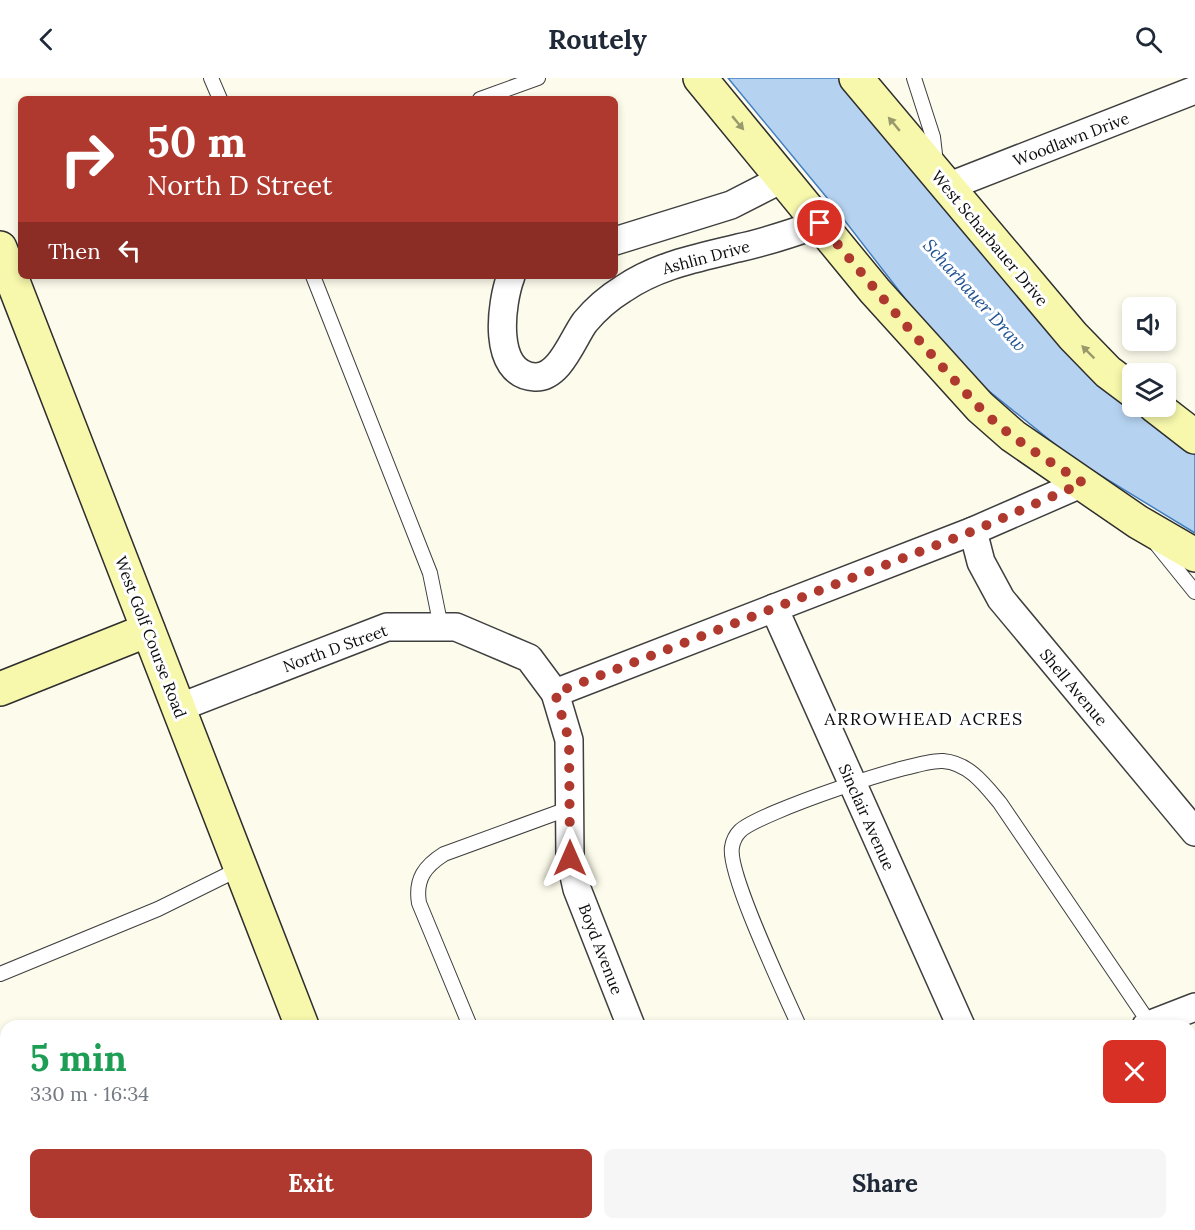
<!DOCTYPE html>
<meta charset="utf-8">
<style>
:root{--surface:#fff;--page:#f6f6f7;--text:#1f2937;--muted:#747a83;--accent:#b0392f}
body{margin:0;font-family:Lora,serif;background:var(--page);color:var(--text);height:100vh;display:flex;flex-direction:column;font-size:22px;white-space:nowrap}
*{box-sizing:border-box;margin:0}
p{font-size:20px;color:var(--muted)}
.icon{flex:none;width:33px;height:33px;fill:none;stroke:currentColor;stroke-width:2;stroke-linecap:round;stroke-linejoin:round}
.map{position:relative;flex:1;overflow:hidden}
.side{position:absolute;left:0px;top:942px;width:1196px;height:210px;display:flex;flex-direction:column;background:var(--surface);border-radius:18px 18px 0 0;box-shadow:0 3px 9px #0003}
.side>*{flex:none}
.top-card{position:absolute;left:18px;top:18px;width:600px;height:183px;border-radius:9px;box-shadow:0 3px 9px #0003;background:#b0392f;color:#fff;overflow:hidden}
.tools{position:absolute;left:1122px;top:219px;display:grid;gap:12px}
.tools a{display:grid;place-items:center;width:54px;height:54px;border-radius:9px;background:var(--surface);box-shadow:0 3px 9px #0003;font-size:30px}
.pin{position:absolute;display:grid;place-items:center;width:51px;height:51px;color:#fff;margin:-26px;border:3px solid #fff;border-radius:50%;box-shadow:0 2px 6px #0007}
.me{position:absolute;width:66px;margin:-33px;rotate:0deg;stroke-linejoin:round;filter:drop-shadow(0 0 4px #0008)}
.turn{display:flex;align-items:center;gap:21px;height:126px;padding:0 30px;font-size:27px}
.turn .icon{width:78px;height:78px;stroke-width:2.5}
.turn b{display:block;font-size:42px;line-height:51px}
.then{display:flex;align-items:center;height:57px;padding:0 30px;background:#0003;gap:12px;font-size:22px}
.round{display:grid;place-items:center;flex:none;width:63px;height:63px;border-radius:9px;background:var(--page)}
.summary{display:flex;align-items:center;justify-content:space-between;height:102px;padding:0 30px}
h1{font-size:36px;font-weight:700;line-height:45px;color:#1e9e55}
.cta{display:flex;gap:12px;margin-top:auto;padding:12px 30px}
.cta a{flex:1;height:69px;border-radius:9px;background:var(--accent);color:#fff;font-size:24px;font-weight:700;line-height:69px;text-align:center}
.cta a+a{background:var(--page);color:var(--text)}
header{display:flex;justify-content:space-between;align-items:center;height:78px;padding:0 30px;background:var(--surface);font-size:27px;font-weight:700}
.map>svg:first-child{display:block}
.water{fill:#b5d3f1;stroke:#427fc2;stroke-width:1.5}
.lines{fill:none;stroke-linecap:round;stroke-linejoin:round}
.lane-casing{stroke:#3f3f3f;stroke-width:16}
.street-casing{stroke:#3f3f3f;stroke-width:30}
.secondary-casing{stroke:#2e2e2e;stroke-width:36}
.lane{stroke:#fff;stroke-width:14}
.street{stroke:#fff;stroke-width:27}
.secondary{stroke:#f7f8ac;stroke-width:33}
.oneway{fill:#999a6c}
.route{stroke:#b0392f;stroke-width:10;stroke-dasharray:0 18}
.labels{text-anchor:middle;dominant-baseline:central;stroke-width:6;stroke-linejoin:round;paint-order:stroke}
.street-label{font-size:16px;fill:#0c0c0c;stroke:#fff}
.water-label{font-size:18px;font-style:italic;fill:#205293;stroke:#fff}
.neighbourhood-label{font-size:18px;letter-spacing:1.5px;fill:#0c0c0c;stroke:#fff}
</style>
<header><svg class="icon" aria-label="back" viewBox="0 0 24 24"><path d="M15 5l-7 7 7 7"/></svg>Routely<svg class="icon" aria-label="search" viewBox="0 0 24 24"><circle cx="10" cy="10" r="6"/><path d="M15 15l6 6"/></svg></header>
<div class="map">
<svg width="1195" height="1152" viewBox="0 0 1195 1152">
<rect width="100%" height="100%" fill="#fdfcec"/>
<path class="water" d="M728,0H838L942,120L1132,323V328L1140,329L1195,370V455L1072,380L984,309L917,236L828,121Z"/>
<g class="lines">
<defs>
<g id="lane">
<path d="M211,0L220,21"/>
<path d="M914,0L933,59L936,85"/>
<path d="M480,21L538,0"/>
<path d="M313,198L430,495L441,549"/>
<path d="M1157,467L1195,514"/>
<path d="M0,896L158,831L241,790"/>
<path d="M470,948L419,825C415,801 425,788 444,776L570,730"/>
<path d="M799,948C785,916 727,795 732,769C733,763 736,757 740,753C758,735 916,681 943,683C969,685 985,707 1000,725L1150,946"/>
<path d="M550,1146L552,1152"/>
<path d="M1023,1146L1026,1152"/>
</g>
<g id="street">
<path d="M947,109L1195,12"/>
<path d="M615,163L731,127L784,100"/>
<path d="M511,198C501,224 491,297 535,299C560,300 573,260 585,244C595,232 610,219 623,211C658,187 698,180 738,170C766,164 793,155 821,145"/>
<path d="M973,453L981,484L1001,521L1195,754"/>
<path d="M774,530L961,948"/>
<path d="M555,615L973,453L1083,405"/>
<path d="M178,630L387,549H456L529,580L555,615L569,662L570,780L577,811L631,948"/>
<path d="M1146,948L1195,929"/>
<path d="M1190,978L1195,992"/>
<path d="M0,1142L6,1140"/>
<path d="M622,1152L637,1146"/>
</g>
<g id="secondary">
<path d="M700,0L875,213L980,329L1013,358L1138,444L1195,477"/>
<path d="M856,0L1073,258L1108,294L1132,312"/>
<path d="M0,170L302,948"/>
<path d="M1155,328L1195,359"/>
<path d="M0,611L148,552"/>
<path d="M379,1146L381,1152"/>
<path d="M828,1146L830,1152"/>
</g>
</defs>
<use href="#lane" class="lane-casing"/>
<use href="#street" class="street-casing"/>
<use href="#secondary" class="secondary-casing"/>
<use href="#lane" class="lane"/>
<use href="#street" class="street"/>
<use href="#secondary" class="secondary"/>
</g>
<defs><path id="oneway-solid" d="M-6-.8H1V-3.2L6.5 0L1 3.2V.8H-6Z" transform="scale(1.5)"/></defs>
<g class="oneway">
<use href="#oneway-solid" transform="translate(738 45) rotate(50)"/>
<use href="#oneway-solid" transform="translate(894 46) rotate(-130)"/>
<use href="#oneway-solid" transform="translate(1088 274) rotate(-135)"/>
</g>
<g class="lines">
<path class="route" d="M570,780L569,662L555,615L973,453L1083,405C1048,382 1009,360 979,329C924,270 872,208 820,145"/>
</g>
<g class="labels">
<g class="street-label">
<text transform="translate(1071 61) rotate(-21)">Woodlawn Drive</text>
<text transform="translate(990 160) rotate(50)">West Scharbauer Drive</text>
<text transform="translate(706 179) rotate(-15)">Ashlin Drive</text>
<text transform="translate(151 559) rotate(69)">West Golf Course Road</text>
<text transform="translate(335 570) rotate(-20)">North D Street</text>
<text transform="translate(1074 609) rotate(50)">Shell Avenue</text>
<text transform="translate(867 739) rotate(66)">Sinclair Avenue</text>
<text transform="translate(601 871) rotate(69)">Boyd Avenue</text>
</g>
<g class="water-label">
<text transform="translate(975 217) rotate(48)">Scharbauer Draw</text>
</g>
<g class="neighbourhood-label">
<text x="924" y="640">ARROWHEAD ACRES</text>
</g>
</g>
</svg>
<div class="tools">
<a><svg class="icon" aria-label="sound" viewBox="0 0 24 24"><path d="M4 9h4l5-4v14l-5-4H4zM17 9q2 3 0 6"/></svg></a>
<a><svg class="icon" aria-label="layers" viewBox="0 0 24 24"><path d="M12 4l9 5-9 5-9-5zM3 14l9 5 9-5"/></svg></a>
</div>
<div class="pin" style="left:820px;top:145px;background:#d93025"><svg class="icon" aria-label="arrive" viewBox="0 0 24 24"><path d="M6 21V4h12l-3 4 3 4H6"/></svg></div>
<svg class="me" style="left:570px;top:780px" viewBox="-20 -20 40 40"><path d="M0-17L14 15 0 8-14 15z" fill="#b0392f" stroke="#fff" stroke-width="4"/></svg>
<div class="top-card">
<div class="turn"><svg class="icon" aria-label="right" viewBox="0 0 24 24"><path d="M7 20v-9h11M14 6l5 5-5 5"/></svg><div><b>50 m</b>North D Street</div></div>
<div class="then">Then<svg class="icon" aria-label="left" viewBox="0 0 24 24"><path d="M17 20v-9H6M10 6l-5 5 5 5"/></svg></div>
</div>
<section class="side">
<div class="summary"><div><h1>5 min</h1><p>330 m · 16:34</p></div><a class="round" style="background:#d93025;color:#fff"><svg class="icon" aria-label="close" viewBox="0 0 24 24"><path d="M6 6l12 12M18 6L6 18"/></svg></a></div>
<div class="cta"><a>Exit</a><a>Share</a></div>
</section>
</div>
